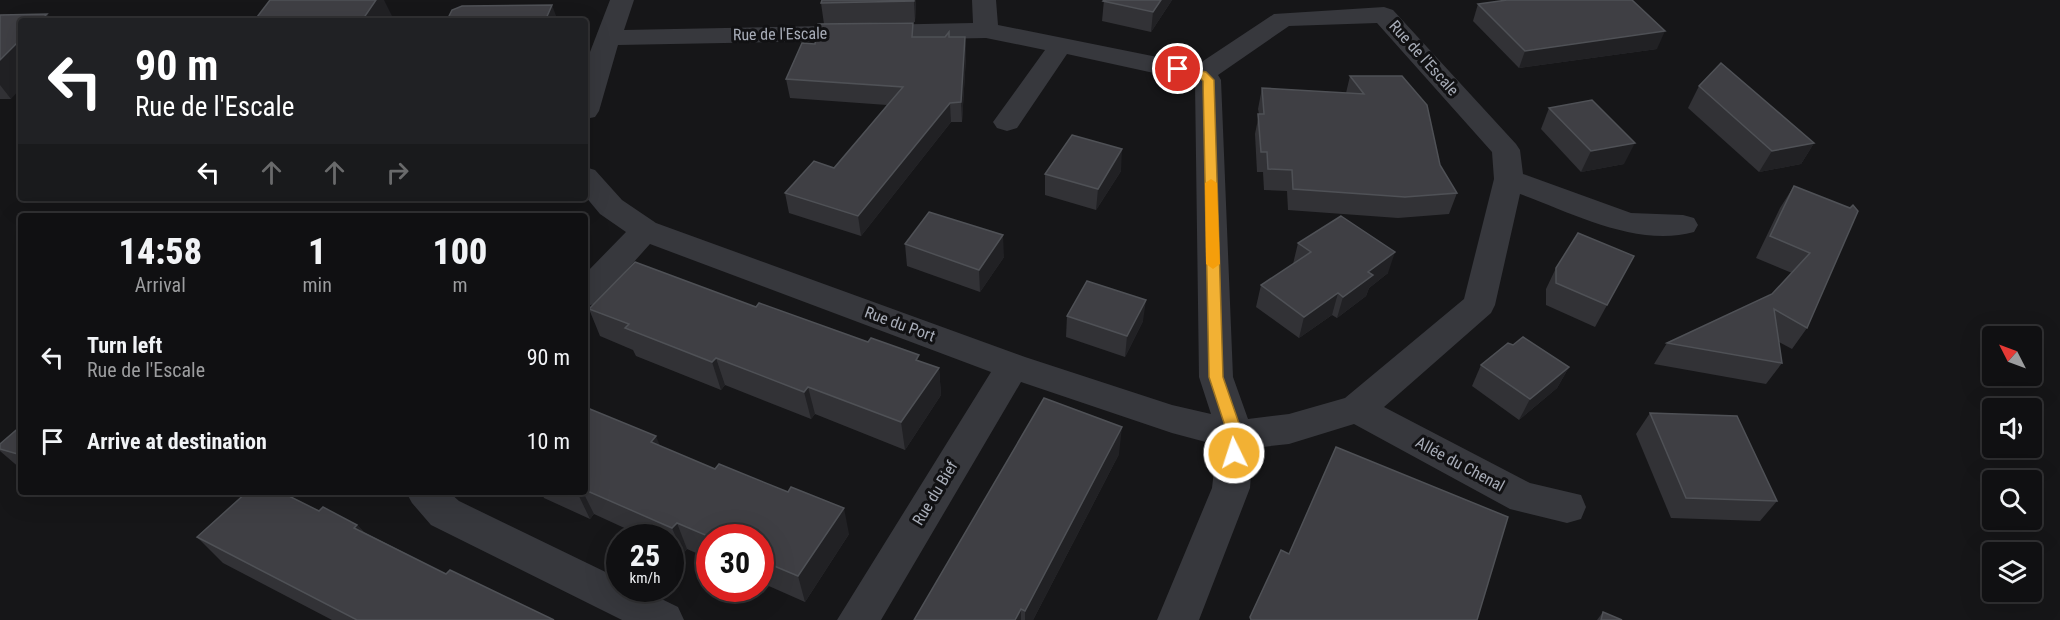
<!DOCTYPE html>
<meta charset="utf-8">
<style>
:root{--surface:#101012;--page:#1e1e20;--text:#f1f3f6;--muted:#9c9d9f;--line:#303032}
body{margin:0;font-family:"Roboto Condensed",sans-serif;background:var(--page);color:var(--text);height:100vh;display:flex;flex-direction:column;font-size:22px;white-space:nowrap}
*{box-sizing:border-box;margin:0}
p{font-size:20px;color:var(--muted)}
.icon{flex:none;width:33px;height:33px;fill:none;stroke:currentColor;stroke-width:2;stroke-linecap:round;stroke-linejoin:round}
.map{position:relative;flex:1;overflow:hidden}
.details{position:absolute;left:18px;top:213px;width:570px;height:282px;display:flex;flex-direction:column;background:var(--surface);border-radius:6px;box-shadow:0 6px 24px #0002,0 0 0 2px var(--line)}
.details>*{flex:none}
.banner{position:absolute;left:18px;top:18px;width:570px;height:183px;border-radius:6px;box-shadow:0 6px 24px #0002,0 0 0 2px var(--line);background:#202124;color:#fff;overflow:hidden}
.needle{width:39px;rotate:312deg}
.tools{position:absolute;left:1982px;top:326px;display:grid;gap:12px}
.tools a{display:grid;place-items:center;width:60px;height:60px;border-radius:6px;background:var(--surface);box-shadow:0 6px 24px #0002,0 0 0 2px var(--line);font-size:30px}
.speed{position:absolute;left:606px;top:524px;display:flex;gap:12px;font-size:30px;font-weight:700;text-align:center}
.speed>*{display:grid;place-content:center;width:78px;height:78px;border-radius:50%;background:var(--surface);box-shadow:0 6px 24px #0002,0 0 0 2px var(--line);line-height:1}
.speed small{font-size:15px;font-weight:400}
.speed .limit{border:9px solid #d22;background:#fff;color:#111}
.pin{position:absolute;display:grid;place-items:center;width:51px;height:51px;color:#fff;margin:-26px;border:3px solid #fff;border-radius:50%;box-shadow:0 2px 6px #0007}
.me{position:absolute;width:66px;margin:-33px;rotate:356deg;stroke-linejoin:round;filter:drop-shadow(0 0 4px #0008)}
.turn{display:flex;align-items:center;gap:21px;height:126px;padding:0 18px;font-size:27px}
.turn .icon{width:78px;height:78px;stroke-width:2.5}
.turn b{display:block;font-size:42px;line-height:51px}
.lanes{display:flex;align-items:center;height:57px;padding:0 18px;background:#0003;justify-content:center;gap:30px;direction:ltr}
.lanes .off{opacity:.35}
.eta{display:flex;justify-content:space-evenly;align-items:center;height:102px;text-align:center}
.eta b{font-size:36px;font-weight:800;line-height:42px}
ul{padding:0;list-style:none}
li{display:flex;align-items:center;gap:18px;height:84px;padding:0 18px}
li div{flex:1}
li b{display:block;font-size:22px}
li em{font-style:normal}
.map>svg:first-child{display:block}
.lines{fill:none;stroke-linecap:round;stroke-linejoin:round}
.minor{fill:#37383d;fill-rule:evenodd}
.wall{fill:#323236}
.shaded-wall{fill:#212124}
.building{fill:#3f3f44;stroke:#4f5156;stroke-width:1.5}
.route{fill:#f2b134;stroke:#9d7322;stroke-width:1.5}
.slow{fill:#f59e0b}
.labels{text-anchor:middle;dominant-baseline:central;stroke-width:6;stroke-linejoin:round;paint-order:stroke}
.street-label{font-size:16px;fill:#a8adb8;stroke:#111113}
</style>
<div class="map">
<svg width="2060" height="620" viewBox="0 0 2060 620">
<rect width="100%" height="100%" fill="#161618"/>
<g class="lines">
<g class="minor">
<path d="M610,0H634L624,30L973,23L972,0H996L998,25L1197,65L1274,14L1384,7L1393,10L1516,144L1520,150L1523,174L1631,213L1683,215L1694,218L1698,225L1694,232C1638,248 1572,213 1520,194L1495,305L1491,313L1384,407L1530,483L1581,495L1586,507L1581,519L1567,523L1510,509L1354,424L1289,444L1253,448L1250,488L1199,620H1157L1212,488L1217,445L1172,433L1021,382L881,620H837L991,372L650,244L597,303L585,307V274L626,232L600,214L585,196V167L595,170L622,200L656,223L1025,357L1172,405L1211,414L1199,377L1195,82L1067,54L1017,128L1007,131L997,128L993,122L1045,50L986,38L618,45L599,111L595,117L585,119V65ZM1377,23L1492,152L1494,179L1464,299L1345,398L1289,414L1248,419L1233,377L1221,80L1218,75L1289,26Z"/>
<path d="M406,492H449L459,501L620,579V588H639L678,607L684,620H622L431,525L412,503Z"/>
</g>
</g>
<g class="wall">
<path d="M916,0L915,22L824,24L821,3Z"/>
<path d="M1104,0H1172L1151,32L1102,21Z"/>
<path d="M1478,4L1657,49L1519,68L1473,21Z"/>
<path d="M47,14L52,21H21L11,99H0V15Z"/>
<path d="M914,37H965L966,56L962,122H951L861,236L789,213L785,193L834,168L887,105L790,98L786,79L815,44Z"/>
<path d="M1350,76L1440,165L1457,193L1449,214L1398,218L1288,210L1287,191L1264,190L1263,172H1257L1255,134L1259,114L1258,109L1262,88L1346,93Z"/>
<path d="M1699,86L1814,143L1801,164L1759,172L1688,108Z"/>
<path d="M1549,108L1624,164L1581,172L1541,129Z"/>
<path d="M1121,171L1096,210L1045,195V174Z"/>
<path d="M1794,186L1850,208L1807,328L1792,349L1779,342L1782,363L1766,384L1654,364L1667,343L1772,294L1792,273L1756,258L1780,208Z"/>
<path d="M1298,243L1388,273L1369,288L1366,296L1337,318L1332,315L1299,338L1256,307L1261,285L1293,264Z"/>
<path d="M905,244L1004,257L980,292L907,266Z"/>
<path d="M1634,256L1595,327L1546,305V289L1556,268Z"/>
<path d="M756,307L939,368L941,395L905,450L815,414L811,419L725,385L721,390L636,356L633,350L600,336L589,309Z"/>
<path d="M1067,316L1143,321L1125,357L1066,337Z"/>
<path d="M1513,345L1569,367L1557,388L1519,420L1472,386L1481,365Z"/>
<path d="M585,397L590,409L660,446L849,534L805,602L760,582V537H710V559L687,549L683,554L670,549V537H644L594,514L590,519L544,498L541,492H585Z"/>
<path d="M1650,413L1777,501L1760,521L1671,518L1636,434Z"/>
<path d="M21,426V469L0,451V444Z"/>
<path d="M1119,454L1033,620H914Z"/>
<path d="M319,511L357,525L364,532L446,574L554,620H332L223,563L197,537Z"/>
<path d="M1603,612L1622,620H1597Z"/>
</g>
<g class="shaded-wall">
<path d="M376,0H384L394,20L363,19Z"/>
<path d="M914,0H916L915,22L914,1Z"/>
<path d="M1161,0H1172L1151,32L1153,12Z"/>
<path d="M552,5L558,21H545Z"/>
<path d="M47,14L52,21H40Z"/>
<path d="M1665,31L1657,49L1519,68L1525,51Z"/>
<path d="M965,37L966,56L962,122L961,102Z"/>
<path d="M21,39V88L11,99L0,85V60Z"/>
<path d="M950,103L951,122L861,236L858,216Z"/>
<path d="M1635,143L1624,164L1581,172L1591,151Z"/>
<path d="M1814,143L1801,164L1759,172L1772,151Z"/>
<path d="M1122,149L1121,171L1096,210L1098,189Z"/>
<path d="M1003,235L1004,257L980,292L979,270Z"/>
<path d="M1395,252L1388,273L1369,288L1366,296L1337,318L1343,297L1368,272Z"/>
<path d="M1338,293L1332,315L1299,338L1304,317Z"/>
<path d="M1146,300L1143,321L1125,357L1127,336Z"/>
<path d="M716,358L725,385L721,390L712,362Z"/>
<path d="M1569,367L1557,388L1519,420L1530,399Z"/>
<path d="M939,368L941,395L905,450L901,422Z"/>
<path d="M808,387L815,414L811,419L804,392Z"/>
<path d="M585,397L593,414L585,423Z"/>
<path d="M1122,427L1119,454L1033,620H1025V611Z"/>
<path d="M656,436L667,463L651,442Z"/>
<path d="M577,492H583L594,514L590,519Z"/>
<path d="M844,508L849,534L805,602L798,576Z"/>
<path d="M677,523L687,549L683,554L672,528Z"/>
<path d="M357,525L378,551L354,528Z"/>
<path d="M1021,609V620H1015Z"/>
</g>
<g class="building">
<path d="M270,0H376L363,19L448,18L452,10L462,6L552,5L545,21H254Z"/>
<path d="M822,0H914V1L821,3Z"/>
<path d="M1104,0H1161L1153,12L1103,1Z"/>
<path d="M1507,0H1632L1665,31L1525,51L1478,4Z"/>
<path d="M47,14L40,21H21V39L0,60V15Z"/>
<path d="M913,23L912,37H945L949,32V37H965L961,102L950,103L858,216L785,193L814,161L834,168L903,87L786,79L802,43L815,44L818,24Z"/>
<path d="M1721,63L1814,143L1772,151L1699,86Z"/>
<path d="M1350,76H1402L1427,105L1440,165L1457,193L1405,197L1293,189L1292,170L1268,169L1267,152H1261L1258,114H1264L1262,88L1364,94Z"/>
<path d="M1592,100L1635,143L1591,151L1549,108Z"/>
<path d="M1072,135L1122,149L1098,189L1045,174Z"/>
<path d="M1794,186L1850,208L1853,205L1858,211L1807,328L1774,309L1782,363L1667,343L1772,294L1810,253L1770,236Z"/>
<path d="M492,212L513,216H489Z"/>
<path d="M929,212L1003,235L979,270L905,244Z"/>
<path d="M1341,216L1395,252L1368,272L1373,275L1343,297L1338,293L1304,317L1261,285L1311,252L1298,243Z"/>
<path d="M1578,233L1634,256L1607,305L1556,283V268Z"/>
<path d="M635,262L756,307L759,303L868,342L871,338L919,355L916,360L939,368L901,422L808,387L804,392L716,358L712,362L625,328L629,324L589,309Z"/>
<path d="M1087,281L1146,300L1127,336L1067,316Z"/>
<path d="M1523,337L1569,367L1530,399L1481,365L1508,343L1513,345Z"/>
<path d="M1044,398L1122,427L1025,611L1021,609L1015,620H914Z"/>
<path d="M585,407L656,436L651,442L715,469L719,464L788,492L791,487L844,508L798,576L760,560V537H710L677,523L672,528L585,490Z"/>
<path d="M1650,413L1737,416L1777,501L1686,498Z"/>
<path d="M21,426V455L0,449V444Z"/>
<path d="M1336,447L1508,517L1477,620H1251L1250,617L1281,550L1289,554Z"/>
<path d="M247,492H281L319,511L323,507L357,525L354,528L446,574L450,570L554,620H357L197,537Z"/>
<path d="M1603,612L1622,620H1601Z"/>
</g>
<path class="route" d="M1178,66L1206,72L1214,80L1223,377L1243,435L1242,453L1234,459L1226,453L1228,435L1209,377L1203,81L1198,76L1174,71L1173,69Z"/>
<path class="slow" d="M1211,179L1217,183L1220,264L1213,269L1206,264L1205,183Z"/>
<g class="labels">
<g class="street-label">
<text transform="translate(780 34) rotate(-1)">Rue de l'Escale</text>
<text transform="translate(1424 58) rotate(48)">Rue de l'Escale</text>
<text transform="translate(900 324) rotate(20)">Rue du Port</text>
<text transform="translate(1460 464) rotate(28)">Allée du Chenal</text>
<text transform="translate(935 493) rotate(-59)">Rue du Bief</text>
</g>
</g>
</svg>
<div class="tools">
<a><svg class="needle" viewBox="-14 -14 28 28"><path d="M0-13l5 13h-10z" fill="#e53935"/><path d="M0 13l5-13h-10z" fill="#9c9d9f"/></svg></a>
<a><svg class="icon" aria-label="sound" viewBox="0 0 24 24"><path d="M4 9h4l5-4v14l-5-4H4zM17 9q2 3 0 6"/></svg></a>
<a><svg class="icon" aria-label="search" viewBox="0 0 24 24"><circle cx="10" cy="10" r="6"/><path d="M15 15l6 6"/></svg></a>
<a><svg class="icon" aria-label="layers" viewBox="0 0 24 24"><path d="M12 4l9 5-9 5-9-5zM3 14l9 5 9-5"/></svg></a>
</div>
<div class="speed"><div>25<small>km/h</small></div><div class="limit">30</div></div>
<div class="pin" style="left:1178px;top:69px;background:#d93025"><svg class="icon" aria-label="arrive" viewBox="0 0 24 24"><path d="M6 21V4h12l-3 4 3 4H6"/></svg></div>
<svg class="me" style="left:1234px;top:453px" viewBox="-20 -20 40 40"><circle r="17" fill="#f2b134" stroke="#fff" stroke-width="3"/><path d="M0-11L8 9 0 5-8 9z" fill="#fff"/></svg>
<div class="banner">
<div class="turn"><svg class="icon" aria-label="left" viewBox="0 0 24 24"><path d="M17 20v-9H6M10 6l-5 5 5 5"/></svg><div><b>90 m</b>Rue de l'Escale</div></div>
<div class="lanes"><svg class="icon" aria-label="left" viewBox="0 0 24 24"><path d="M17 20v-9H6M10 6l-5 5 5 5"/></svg><svg class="icon off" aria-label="ahead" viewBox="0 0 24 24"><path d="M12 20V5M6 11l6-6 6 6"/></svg><svg class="icon off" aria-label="ahead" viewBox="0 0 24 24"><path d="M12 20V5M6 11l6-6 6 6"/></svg><svg class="icon off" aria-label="right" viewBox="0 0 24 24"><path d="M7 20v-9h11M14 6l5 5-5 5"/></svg></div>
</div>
<section class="details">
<div class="eta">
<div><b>14:58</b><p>Arrival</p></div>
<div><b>1</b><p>min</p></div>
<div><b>100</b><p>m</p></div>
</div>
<ul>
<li><svg class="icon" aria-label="left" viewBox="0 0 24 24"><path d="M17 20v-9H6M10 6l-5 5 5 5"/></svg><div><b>Turn left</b><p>Rue de l'Escale</p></div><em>90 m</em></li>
<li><svg class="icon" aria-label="arrive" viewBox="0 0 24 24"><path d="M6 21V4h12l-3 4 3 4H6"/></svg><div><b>Arrive at destination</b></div><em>10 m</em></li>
</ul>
</section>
</div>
